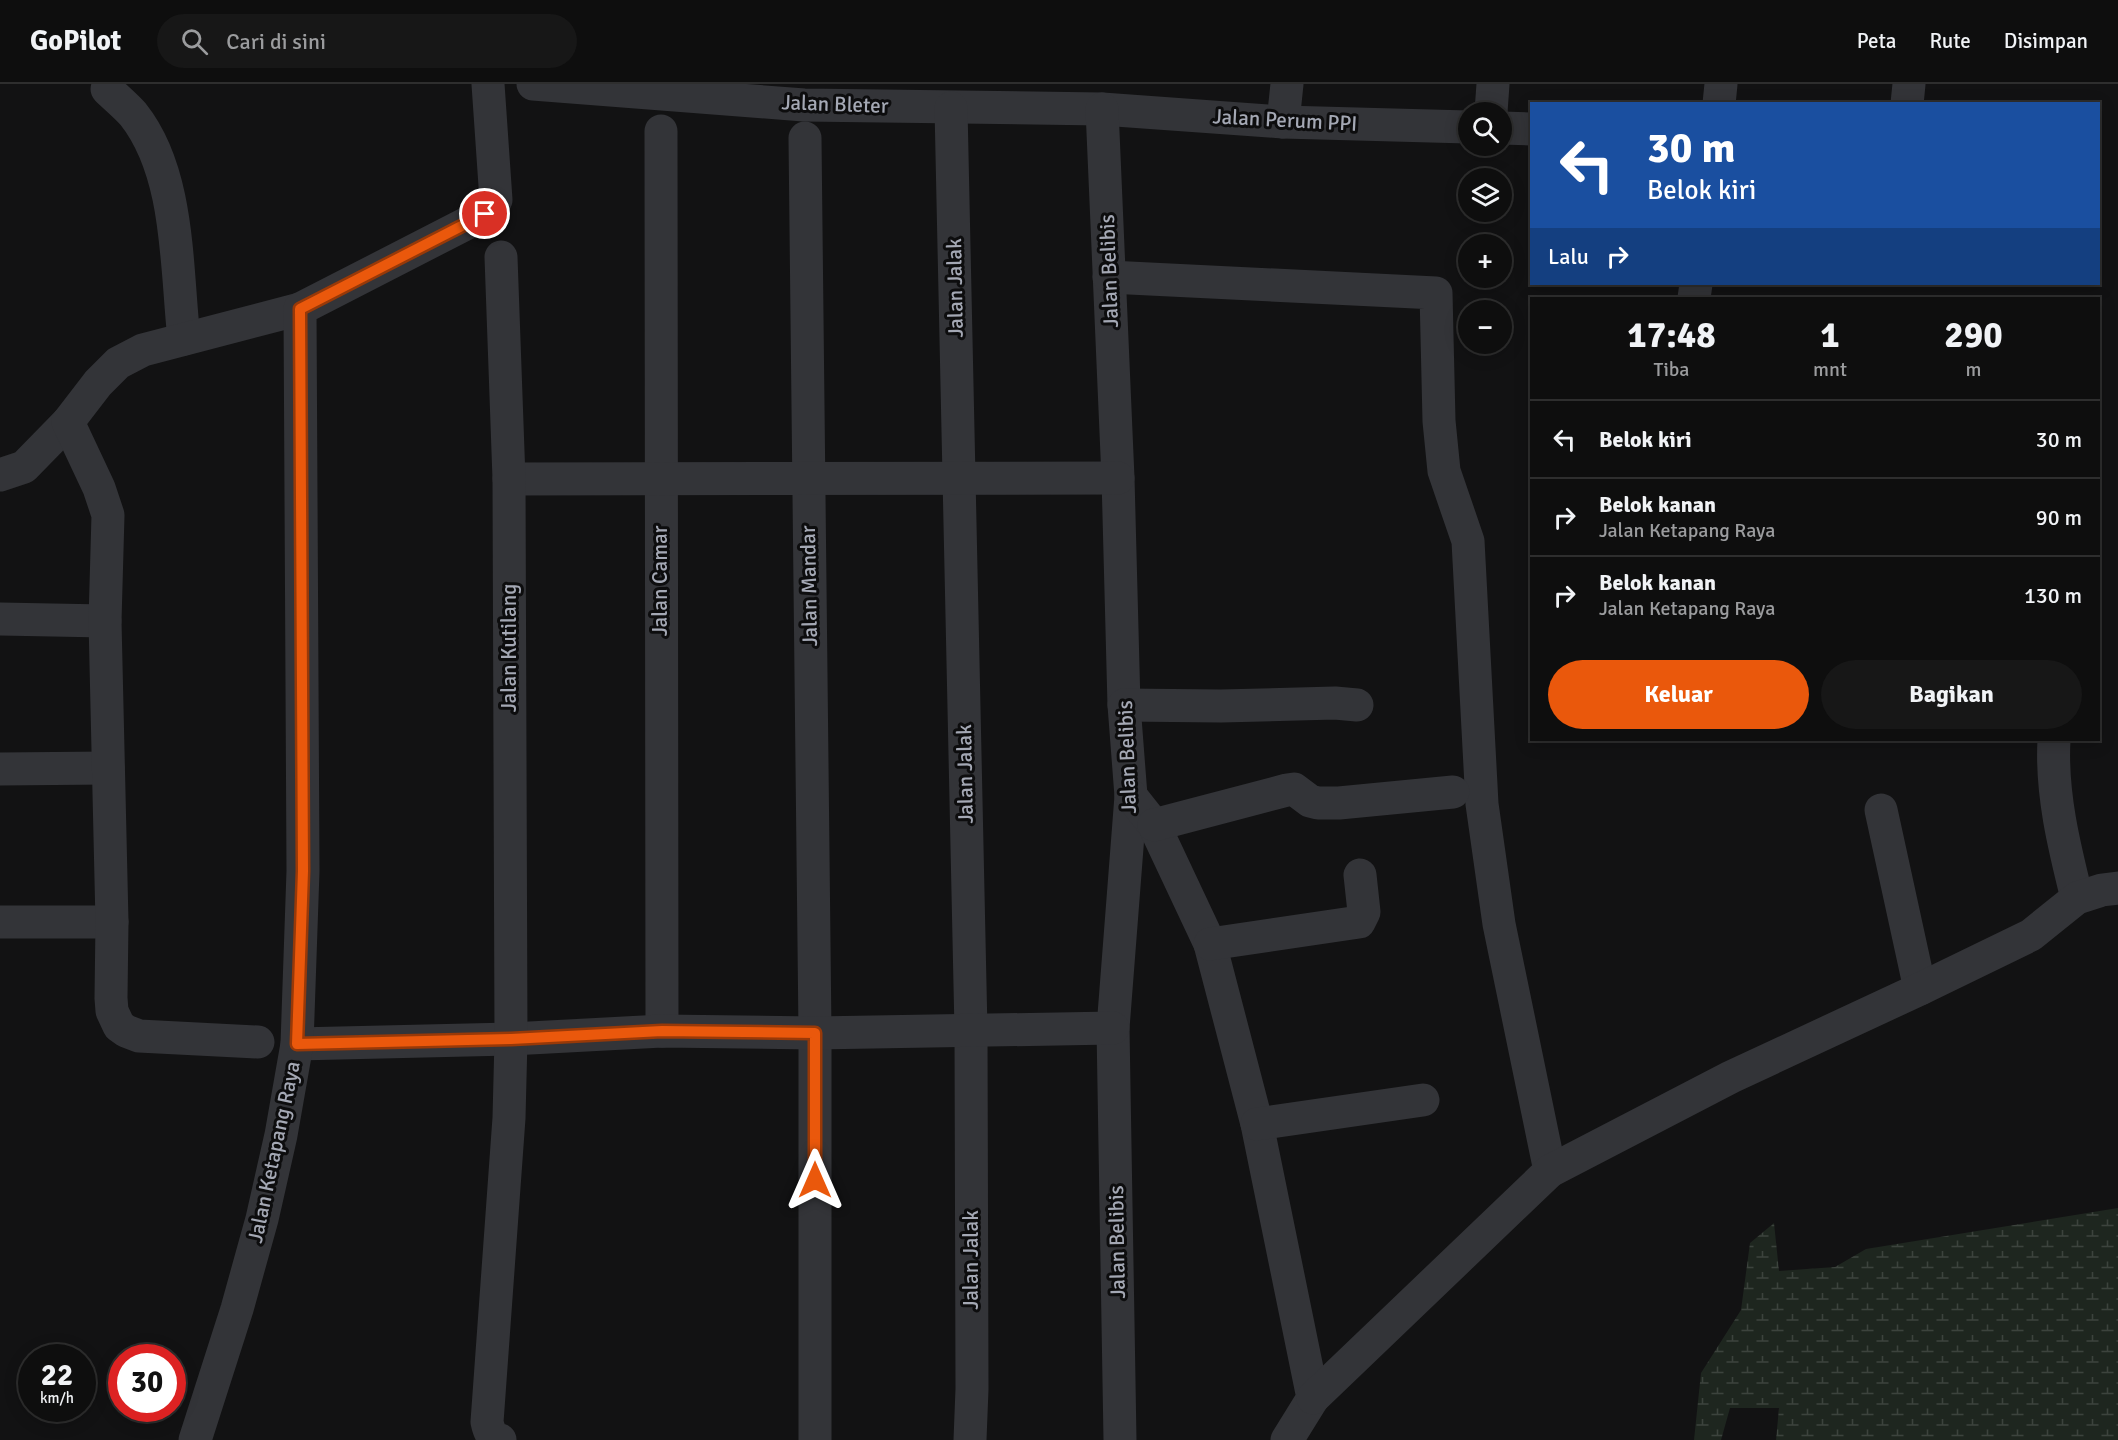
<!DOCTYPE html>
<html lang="id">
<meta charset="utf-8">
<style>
:root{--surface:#0e0e0e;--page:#171717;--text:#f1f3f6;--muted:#9b9c9e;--line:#2e2e2e;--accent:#ea580c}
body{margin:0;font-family:Signika,sans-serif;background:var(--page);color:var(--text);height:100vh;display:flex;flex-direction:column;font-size:22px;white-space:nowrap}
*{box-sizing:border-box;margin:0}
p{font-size:20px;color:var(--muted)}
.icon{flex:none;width:33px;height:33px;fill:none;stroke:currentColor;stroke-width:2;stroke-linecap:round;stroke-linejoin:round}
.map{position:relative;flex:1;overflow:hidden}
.drawer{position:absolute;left:1530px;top:213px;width:570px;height:444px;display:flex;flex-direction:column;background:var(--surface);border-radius:0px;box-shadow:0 3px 15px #0003,0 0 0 2px var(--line)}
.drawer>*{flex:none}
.top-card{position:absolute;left:1530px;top:18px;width:570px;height:183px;border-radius:0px;box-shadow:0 3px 15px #0003,0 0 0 2px var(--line);background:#1a4fa0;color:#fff;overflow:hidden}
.buttons{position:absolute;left:1458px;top:18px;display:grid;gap:12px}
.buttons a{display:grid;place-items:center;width:54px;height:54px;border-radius:50%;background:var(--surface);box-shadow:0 3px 15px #0003,0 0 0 2px var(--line);font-size:30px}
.speed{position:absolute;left:18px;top:1260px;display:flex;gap:12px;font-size:30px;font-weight:700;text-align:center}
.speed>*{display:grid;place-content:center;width:78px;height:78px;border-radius:50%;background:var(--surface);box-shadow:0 3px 15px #0003,0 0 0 2px var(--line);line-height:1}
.speed small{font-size:15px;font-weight:400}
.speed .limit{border:9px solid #d22;background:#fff;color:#111}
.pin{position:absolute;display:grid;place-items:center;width:51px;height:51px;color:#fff;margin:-26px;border:3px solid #fff;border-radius:50%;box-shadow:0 2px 6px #0007}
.me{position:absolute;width:66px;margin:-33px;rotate:0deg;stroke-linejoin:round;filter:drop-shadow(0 0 4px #0008)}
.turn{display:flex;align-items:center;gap:21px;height:126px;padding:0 18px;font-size:27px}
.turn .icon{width:78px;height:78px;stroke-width:2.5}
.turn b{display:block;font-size:42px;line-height:51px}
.then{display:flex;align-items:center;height:57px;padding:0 18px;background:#0003;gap:12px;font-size:22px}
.eta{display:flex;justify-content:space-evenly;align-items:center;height:102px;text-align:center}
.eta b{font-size:36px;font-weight:800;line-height:42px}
.cta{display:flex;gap:12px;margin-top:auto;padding:12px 18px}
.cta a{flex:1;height:69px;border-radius:36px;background:var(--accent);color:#fff;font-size:24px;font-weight:800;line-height:69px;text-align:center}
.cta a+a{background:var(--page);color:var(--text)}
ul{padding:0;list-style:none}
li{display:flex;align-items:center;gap:18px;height:78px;padding:0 18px;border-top:2px solid var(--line)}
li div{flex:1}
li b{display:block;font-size:22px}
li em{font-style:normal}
header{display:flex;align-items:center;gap:36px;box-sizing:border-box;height:84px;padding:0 30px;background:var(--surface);border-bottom:2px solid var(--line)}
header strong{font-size:28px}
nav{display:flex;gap:33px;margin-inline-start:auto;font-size:21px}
.search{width:420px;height:54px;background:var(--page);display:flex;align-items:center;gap:15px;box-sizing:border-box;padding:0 21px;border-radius:33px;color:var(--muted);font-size:22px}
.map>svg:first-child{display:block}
.wetland{fill:url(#wetland-marsh)}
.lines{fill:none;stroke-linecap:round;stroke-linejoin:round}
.minor{stroke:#333438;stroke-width:33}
.route-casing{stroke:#983908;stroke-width:15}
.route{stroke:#ea580c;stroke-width:10}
.labels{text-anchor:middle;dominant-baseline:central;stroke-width:6;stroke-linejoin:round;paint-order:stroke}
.street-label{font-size:21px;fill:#a4a8b4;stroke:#0d0d0e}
</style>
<header>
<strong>GoPilot</strong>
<div class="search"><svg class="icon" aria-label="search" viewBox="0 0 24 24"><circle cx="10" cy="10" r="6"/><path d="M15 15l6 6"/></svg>Cari di sini</div>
<nav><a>Peta</a><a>Rute</a><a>Disimpan</a></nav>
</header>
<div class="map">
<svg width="2118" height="1356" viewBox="0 0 2118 1356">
<defs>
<pattern id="wetland-marsh" width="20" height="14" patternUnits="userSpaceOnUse" patternTransform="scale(1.5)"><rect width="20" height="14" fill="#1e261f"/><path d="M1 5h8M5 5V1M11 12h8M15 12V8" fill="none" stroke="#3c433d"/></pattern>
</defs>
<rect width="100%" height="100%" fill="#121213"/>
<path class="wetland" d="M2118,1124V1356H1776L1779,1324H1730L1721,1356H1694L1701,1289L1741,1226L1750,1159L1774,1139L1779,1187L1835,1183L1866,1165Z"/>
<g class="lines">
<g class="minor">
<path d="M533,0L804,21L1102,25L1283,38L1468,43"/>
<path d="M107,5C115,13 125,21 133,30C180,89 176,183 184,255"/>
<path d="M1719,20L1721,0"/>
<path d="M1907,20L1909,0"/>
<path d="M951,24L971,947L972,1305L970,1356"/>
<path d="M1102,25L1118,394L1124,621L1131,712L1113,944L1120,1356"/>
<path d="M1491,28L1493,0"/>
<path d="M1283,38L1287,0"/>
<path d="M1502,44L1532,45"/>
<path d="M661,47L662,947"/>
<path d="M805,54L815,949V1356"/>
<path d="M1109,193L1436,209L1439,337L1444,387L1468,457L1482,720L1499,840L1550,1087"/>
<path d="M1694,214L1696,200"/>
<path d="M0,391L24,383L68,338"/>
<path d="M509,395L1118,394"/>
<path d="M0,535L105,537"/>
<path d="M1124,621L1221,622L1335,619L1357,621"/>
<path d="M2054,656C2051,709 2064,762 2077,814"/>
<path d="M0,685L108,684"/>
<path d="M1131,712L1154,741L1210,860L1257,1040L1313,1314L1287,1356"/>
<path d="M1881,726L1920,905"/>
<path d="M1154,741L1287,706L1294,705L1310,717L1318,719H1339L1453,708"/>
<path d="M0,838H112"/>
<path d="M1210,860L1359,838L1364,828L1360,791"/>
<path d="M258,958L139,952L126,947L119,942L112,927L111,914L112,838L105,537L108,431L99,404L68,338L98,299L118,279L143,266L300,225"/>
<path d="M297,960L511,955L662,947L815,949L1113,944"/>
<path d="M1257,1040L1423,1016"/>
<path d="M1313,1314L1550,1087L1731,993L1920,905L2031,851L2077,814L2102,806L2118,804"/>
<path d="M195,1356L237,1225L262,1135L281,1051L297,960L303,787L300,225L485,130L496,116L488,0"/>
<path d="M500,1356C491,1353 489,1347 487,1338L509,1034L511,955L509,395L501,173"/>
</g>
</g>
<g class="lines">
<defs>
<path id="route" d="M485,130L300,225L303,787L297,960L511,955L662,947L815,949V1096"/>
</defs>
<use href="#route" class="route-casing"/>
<use href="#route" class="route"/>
</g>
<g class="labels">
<g class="street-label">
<text transform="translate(835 20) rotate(2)">Jalan Bleter</text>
<text transform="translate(1285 36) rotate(3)">Jalan Perum PPI</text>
<text transform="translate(1109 187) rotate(-92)">Jalan Belibis</text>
<text transform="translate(955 204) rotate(-91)">Jalan Jalak</text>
<text transform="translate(660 497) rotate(-90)">Jalan Camar</text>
<text transform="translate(809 502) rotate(-91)">Jalan Mandar</text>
<text transform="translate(509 564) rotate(-90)">Jalan Kutilang</text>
<text transform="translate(1127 673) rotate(-92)">Jalan Belibis</text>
<text transform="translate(965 690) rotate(-91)">Jalan Jalak</text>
<text transform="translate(274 1068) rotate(-78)">Jalan Ketapang Raya</text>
<text transform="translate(1117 1158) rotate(-91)">Jalan Belibis</text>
<text transform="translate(971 1176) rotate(-90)">Jalan Jalak</text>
</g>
</g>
</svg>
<div class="buttons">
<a><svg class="icon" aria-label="search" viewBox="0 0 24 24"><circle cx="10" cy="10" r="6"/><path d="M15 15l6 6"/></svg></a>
<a><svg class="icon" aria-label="layers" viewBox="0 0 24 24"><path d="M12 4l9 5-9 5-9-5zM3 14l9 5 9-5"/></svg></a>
<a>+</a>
<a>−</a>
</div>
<div class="speed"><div>22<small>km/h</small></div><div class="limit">30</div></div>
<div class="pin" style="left:485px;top:130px;background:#d93025"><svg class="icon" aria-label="arrive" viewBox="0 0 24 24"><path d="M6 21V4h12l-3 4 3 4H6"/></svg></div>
<svg class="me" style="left:815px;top:1096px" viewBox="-20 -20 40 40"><path d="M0-17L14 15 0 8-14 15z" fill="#ea580c" stroke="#fff" stroke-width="4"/></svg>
<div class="top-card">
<div class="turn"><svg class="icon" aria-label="left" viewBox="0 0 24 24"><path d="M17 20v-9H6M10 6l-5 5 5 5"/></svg><div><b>30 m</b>Belok kiri</div></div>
<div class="then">Lalu<svg class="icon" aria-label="right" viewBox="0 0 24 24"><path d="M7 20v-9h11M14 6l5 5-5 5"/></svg></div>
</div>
<section class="drawer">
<div class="eta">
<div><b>17:48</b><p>Tiba</p></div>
<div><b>1</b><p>mnt</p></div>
<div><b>290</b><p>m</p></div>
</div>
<ul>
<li><svg class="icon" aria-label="left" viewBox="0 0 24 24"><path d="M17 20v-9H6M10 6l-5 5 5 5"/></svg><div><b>Belok kiri</b></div><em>30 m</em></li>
<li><svg class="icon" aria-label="right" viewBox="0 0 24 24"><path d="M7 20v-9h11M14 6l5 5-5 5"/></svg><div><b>Belok kanan</b><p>Jalan Ketapang Raya</p></div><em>90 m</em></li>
<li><svg class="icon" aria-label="right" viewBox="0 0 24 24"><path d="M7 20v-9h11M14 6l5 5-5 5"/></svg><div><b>Belok kanan</b><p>Jalan Ketapang Raya</p></div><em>130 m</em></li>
</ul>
<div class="cta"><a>Keluar</a><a>Bagikan</a></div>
</section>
</div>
